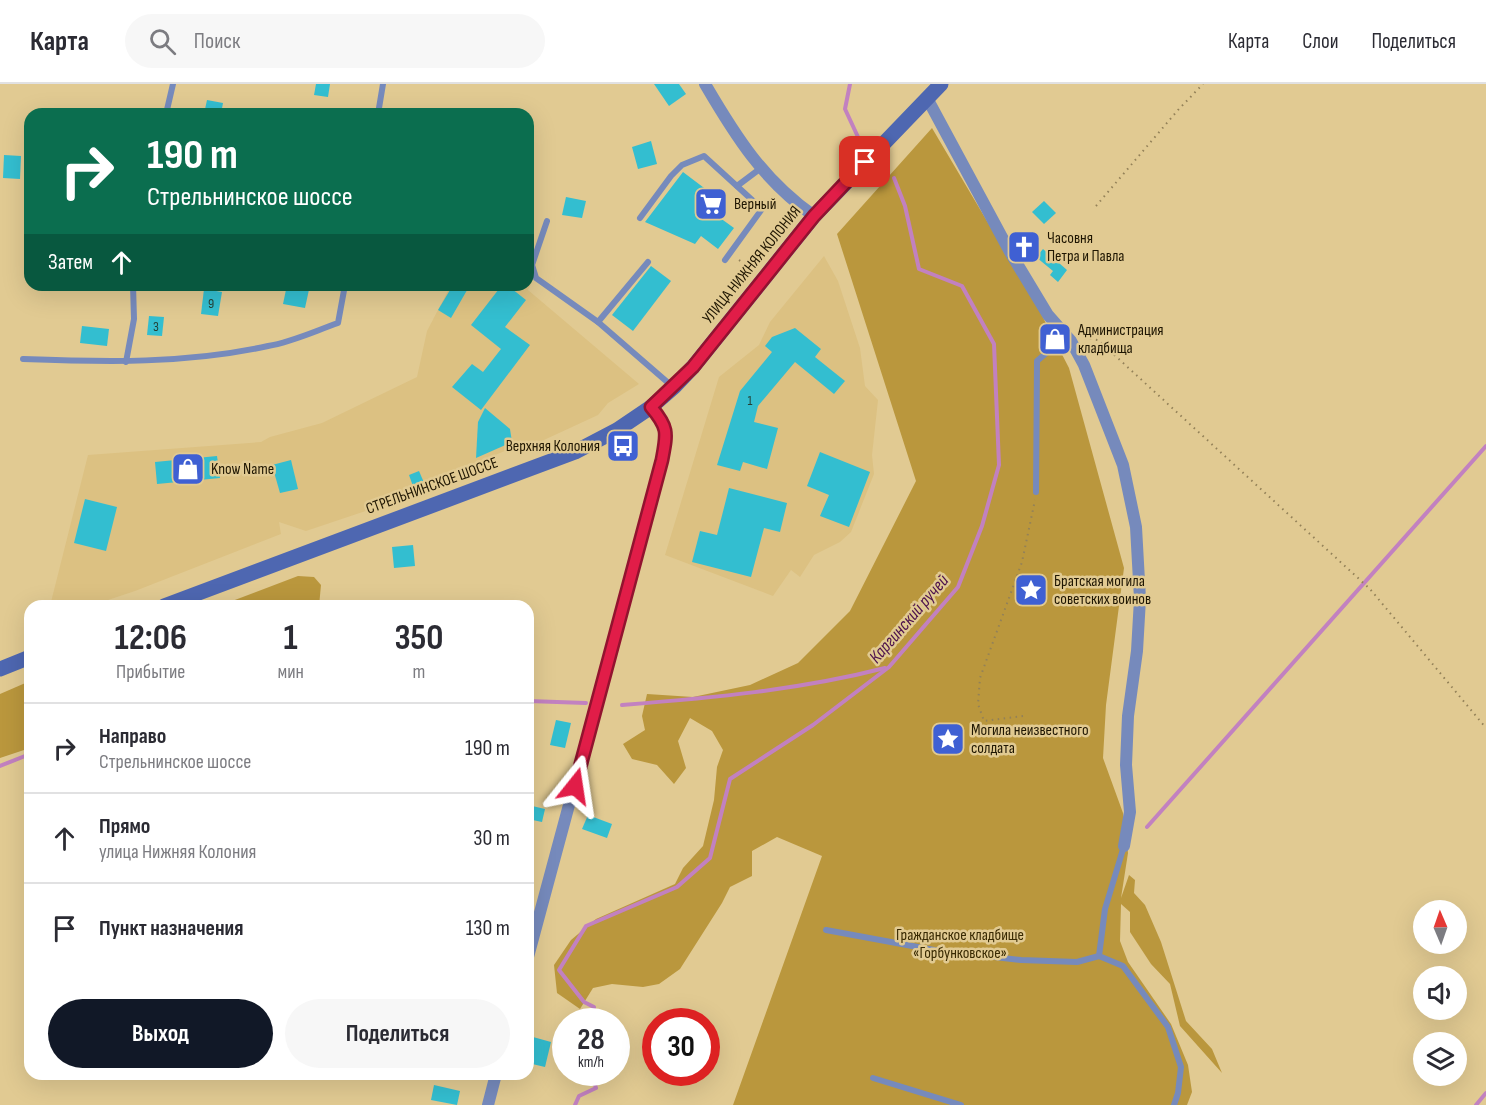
<!DOCTYPE html>
<html lang="ru">
<meta charset="utf-8">
<style>
:root{--surface:#fff;--page:#f7f7f7;--text:#2b2b33;--muted:#7c7c81;--line:#e1e1e2;--accent:#111827}
body{margin:0;font-family:"Sofia Sans Condensed",sans-serif;background:var(--page);color:var(--text);height:100vh;display:flex;flex-direction:column;font-size:22px;white-space:nowrap}
*{box-sizing:border-box;margin:0}
p{font-size:20px;color:var(--muted)}
.icon{flex:none;width:33px;height:33px;fill:none;stroke:currentColor;stroke-width:2;stroke-linecap:round;stroke-linejoin:round}
.map{position:relative;flex:1;overflow:hidden}
.panel{position:absolute;left:24px;top:516px;width:510px;height:480px;display:flex;flex-direction:column;background:var(--surface);border-radius:18px;box-shadow:0 6px 24px #0002}
.panel>*{flex:none}
.banner{position:absolute;left:24px;top:24px;width:510px;height:183px;border-radius:18px;box-shadow:0 6px 24px #0002;background:#0b6e4f;color:#fff;overflow:hidden}
.needle{width:39px;rotate:358deg}
.fabs{position:absolute;left:1413px;top:816px;display:grid;gap:12px}
.fabs a{display:grid;place-items:center;width:54px;height:54px;border-radius:50%;background:var(--surface);box-shadow:0 6px 24px #0002;font-size:30px}
.speed{position:absolute;left:552px;top:924px;display:flex;gap:12px;font-size:30px;font-weight:700;text-align:center}
.speed>*{display:grid;place-content:center;width:78px;height:78px;border-radius:50%;background:var(--surface);box-shadow:0 6px 24px #0002;line-height:1}
.speed small{font-size:15px;font-weight:400}
.speed .limit{border:9px solid #d22;background:#fff;color:#111}
.pin{position:absolute;display:grid;place-items:center;width:51px;height:51px;color:#fff;margin:-26px;border-radius:12px;box-shadow:0 3px 9px #0006}
.me{position:absolute;width:66px;margin:-33px;rotate:15deg;stroke-linejoin:round;filter:drop-shadow(0 0 4px #0008)}
.turn{display:flex;align-items:center;gap:21px;height:126px;padding:0 24px;font-size:27px}
.turn .icon{width:78px;height:78px;stroke-width:2.5}
.turn b{display:block;font-size:42px;line-height:51px}
.then{display:flex;align-items:center;height:57px;padding:0 24px;background:#0003;gap:12px;font-size:22px}
.eta{display:flex;justify-content:space-evenly;align-items:center;height:102px;text-align:center}
.eta b{font-size:36px;font-weight:700;line-height:42px}
.action{display:flex;gap:12px;margin-top:auto;padding:12px 24px}
.action a{flex:1;height:69px;border-radius:36px;background:var(--accent);color:#fff;font-size:24px;font-weight:700;line-height:69px;text-align:center}
.action a+a{background:var(--page);color:var(--text)}
ul{padding:0;list-style:none}
li{display:flex;align-items:center;gap:18px;height:90px;padding:0 24px;border-top:2px solid var(--line)}
li div{flex:1}
li b{display:block;font-size:22px}
li em{font-style:normal}
header{display:flex;align-items:center;gap:36px;box-sizing:border-box;height:84px;padding:0 30px;background:var(--surface);border-bottom:2px solid var(--line)}
header strong{font-size:28px}
nav{display:flex;gap:33px;margin-inline-start:auto;font-size:21px}
.search{width:420px;height:54px;background:var(--page);display:flex;align-items:center;gap:15px;box-sizing:border-box;padding:0 21px;border-radius:33px;color:var(--muted);font-size:22px}
.map>svg:first-child{display:block}
.built{fill:#dcc182}
.green{fill:#ba973d}
.lines{fill:none;stroke-linecap:round;stroke-linejoin:round}
.stream{stroke:#c281c0;stroke-width:4}
.building{fill:#33bed0}
.path{stroke:#938158;stroke-width:2;stroke-dasharray:1.5 4.5;stroke-linecap:butt}
.service{stroke:#768abc;stroke-width:6}
.minor{stroke:#768abc;stroke-width:12}
.secondary{stroke:#4e67b1;stroke-width:15}
.route-casing{stroke:#92132f;stroke-width:15}
.route{stroke:#e11d48;stroke-width:10}
.labels{text-anchor:middle;dominant-baseline:central;stroke-width:5;stroke-linejoin:round;paint-order:stroke}
.number-label{font-size:14px;fill:#244036}
.poi-label{font-size:16px;fill:#1f1602;stroke:#e1ca92;text-anchor:start}
.street-label{font-size:16px;fill:#1f1602;stroke:#e1ca92}
.park-label{font-size:16px;fill:#392a02;stroke:#e1ca92}
.water-label{font-size:18px;font-style:italic;fill:#4c114c;stroke:#e1ca92}
</style>
<header>
<strong>Карта</strong>
<div class="search"><svg class="icon" aria-label="search" viewBox="0 0 24 24"><circle cx="10" cy="10" r="6"/><path d="M15 15l6 6"/></svg>Поиск</div>
<nav><a>Карта</a><a>Слои</a><a>Поделиться</a></nav>
</header>
<div class="map">
<svg width="1486" height="1021" viewBox="0 0 1486 1021">
<rect width="100%" height="100%" fill="#e1ca92"/>
<g class="built">
<path d="M824,172L838,197L860,264L865,302L878,316L872,371L874,390L851,448L840,458L814,471L800,493L791,486L773,512L665,471L719,293L759,261L770,238Z"/>
<path d="M528,196L532,198L528,206L639,300L608,319L598,331L518,368L514,363L457,387L449,399L306,447L279,438L281,450L135,507L90,522H50L88,371L261,358L270,353L322,339L417,293L427,247L451,201H528Z"/>
</g>
<g class="green">
<path d="M932,44L1036,220L1069,284L1124,484L1106,621L1103,674L1123,729L1128,769L1121,814L1129,791L1135,796L1134,809L1145,821L1161,858L1186,937L1212,965L1222,989L1180,942L1170,900L1151,880L1130,848V828L1121,820L1120,857L1128,878L1171,940L1188,981L1192,1008L1187,1021H733L822,772L777,753L752,767V792L730,803L722,819L680,885L659,900L643,903L612,900L593,904L580,925L557,909L554,881L571,856L596,835L675,800L683,784L703,762L714,716L717,683L723,666L712,647L690,634L678,657L686,684L674,700L657,681L632,675L623,660L645,646L642,632L647,610L693,613L750,601L798,579L850,527L916,397L837,150Z"/>
<path d="M298,492L314,493L321,501L319,522H219Z"/>
<path d="M30,597V664L0,674V610Z"/>
</g>
<g class="lines">
<g class="stream">
<path d="M850,0L845,25L858,53"/>
<path d="M528,617L586,619"/>
<path d="M622,621C711,614 799,606 885,584"/>
<path d="M0,682L30,670"/>
<path d="M1147,743L1486,362"/>
<path d="M591,938L594,923L584,918L559,886L586,842L677,803L710,774L730,695L813,641L889,583L958,503L982,442L999,381L994,260L962,202L919,185L905,122L894,94"/>
<path d="M575,1021L579,1012L596,1004L591,988"/>
<path d="M1476,1021L1486,1009"/>
</g>
</g>
<g class="building">
<path d="M316,0H330L328,13L314,11Z"/>
<path d="M654,0H679L686,10L669,22Z"/>
<path d="M207,16L223,19L221,30H204Z"/>
<path d="M651,57L657,80L638,85L632,63Z"/>
<path d="M4,71L21,72L20,95L3,94Z"/>
<path d="M683,88L724,119L716,131L734,144L718,165L701,152L695,160L645,138Z"/>
<path d="M566,113L586,117L582,134L562,131Z"/>
<path d="M1044,117L1056,129L1044,140L1032,128Z"/>
<path d="M1023,155L1029,156L1034,165L1026,171L1021,169L1017,163L1018,158Z"/>
<path d="M1043,165L1067,186L1058,198L1050,191L1053,187L1036,173Z"/>
<path d="M651,182L671,197L633,247L612,231Z"/>
<path d="M287,201H310L305,224L283,220Z"/>
<path d="M453,201H470L451,234L438,226Z"/>
<path d="M502,201H507L526,216L505,243L530,261L481,326L452,303L472,280L483,288L501,265L471,241Z"/>
<path d="M204,205L222,208L218,232L201,230Z"/>
<path d="M149,232L164,233L162,252L147,251Z"/>
<path d="M82,242L109,245L107,262L80,259Z"/>
<path d="M795,244L821,265L815,273L845,297L834,310L795,278L758,322L754,338L778,344L767,385L743,378L740,387L717,381L740,307L772,268L765,262L772,253Z"/>
<path d="M485,324L510,345L512,358L476,374L478,338Z"/>
<path d="M820,368L870,388L849,443L820,432L829,411L807,402Z"/>
<path d="M217,372L220,394L157,400L155,378Z"/>
<path d="M291,376L298,405L280,409L272,381Z"/>
<path d="M419,387L425,401L414,405L409,391Z"/>
<path d="M729,404L787,419L780,448L764,444L751,493L692,478L700,447L717,451Z"/>
<path d="M85,415L117,423L106,467L74,459Z"/>
<path d="M413,461L415,482L394,484L392,463Z"/>
<path d="M556,636L571,639L565,664L550,661Z"/>
<path d="M528,721L545,725L542,738L528,735Z"/>
<path d="M588,731L612,740L607,754L582,745Z"/>
<path d="M533,953L551,958L545,983L528,979Z"/>
<path d="M434,1001L460,1007L457,1021L431,1016Z"/>
</g>
<g class="lines">
<g class="path">
<path d="M1096,122L1178,26L1203,0"/>
<path d="M739,176L754,186"/>
<path d="M1084,254L1098,256L1370,505L1486,644"/>
<path d="M1023,632L984,637L978,620L980,594L1022,478L1035,416"/>
</g>
<g class="service">
<path d="M166,30L173,0"/>
<path d="M378,30L383,0"/>
<path d="M737,102L761,84"/>
<path d="M640,134L671,92L682,81L704,72L762,125L725,176"/>
<path d="M547,137L532,181L536,194L598,238L673,303"/>
<path d="M598,238L648,178"/>
<path d="M23,275C105,278 187,280 268,262C292,258 315,247 338,239L345,201"/>
<path d="M126,278L134,235L133,201"/>
<path d="M1036,408L1037,277L1066,252"/>
<path d="M1124,762L1105,825L1099,872L1123,882L1168,943L1181,983L1178,1009L1174,1021"/>
<path d="M826,846L934,866L1021,876L1077,878L1099,872"/>
<path d="M873,994L961,1021"/>
</g>
<g class="minor">
<path d="M705,0C736,53 763,96 814,132"/>
<path d="M927,14L1010,168L1048,231L1071,257L1084,281L1123,381L1136,443L1140,515L1137,567L1128,632L1126,681L1130,728L1124,762"/>
<path d="M528,873L662,376C666,349 669,344 651,323"/>
<path d="M488,1021L496,990"/>
</g>
<g class="secondary">
<path d="M164,522L575,368L617,346L651,323L674,303L693,283L814,132L941,0"/>
<path d="M0,585L30,573"/>
</g>
</g>
<g class="lines">
<defs>
<path id="route" d="M575,702L662,376C667,349 669,344 651,323L693,283L814,132L865,78"/>
</defs>
<use href="#route" class="route-casing"/>
<use href="#route" class="route"/>
</g>
<defs>
<symbol id="supermarket-square" viewBox="-11 -11 22 22"><rect x="-9" y="-9" width="18" height="18" rx="4" fill="#3f60d3" stroke="#e1ca92"/><path d="M-6-5.5h2.5l.6 2H6L4.5 2H-2.5L-4.4-4H-6ZM-1.5 3.2a1.3 1.3 0 1 0 .1 0ZM3 3.2a1.3 1.3 0 1 0 .1 0Z" fill="#fff"/></symbol>
<symbol id="church-square" viewBox="-11 -11 22 22"><rect x="-9" y="-9" width="18" height="18" rx="4" fill="#3f60d3" stroke="#e1ca92"/><path d="M-1.2-6h2.4v3.5h3.3v2.4h-3.3V6h-2.4V-.1h-3.3v-2.4h3.3Z" fill="#fff"/></symbol>
<symbol id="shop-square" viewBox="-11 -11 22 22"><rect x="-9" y="-9" width="18" height="18" rx="4" fill="#3f60d3" stroke="#e1ca92"/><path d="M-5-2.5h2.3a2.7 3.5 0 0 1 5.4 0H5L5.5 6h-11ZM-1.5-2.5h3a1.5 2.3 0 0 0-3 0Z" fill="#fff"/></symbol>
<symbol id="bus-square" viewBox="-11 -11 22 22"><rect x="-9" y="-9" width="18" height="18" rx="4" fill="#3f60d3" stroke="#e1ca92"/><path d="M-5-6H5V4H4V6H2V4H-2V6H-4V4H-5ZM-3.5-4V0h7V-4ZM-3.5 1.2v1.5H-2V1.2ZM2 1.2v1.5H3.5V1.2Z" fill="#fff"/></symbol>
<symbol id="sight-square" viewBox="-11 -11 22 22"><rect x="-9" y="-9" width="18" height="18" rx="4" fill="#3f60d3" stroke="#e1ca92"/><path d="M0-6L1.8-2.2L6-1.7L2.9 1.2L3.7 5.4L0 3.3L-3.7 5.4L-2.9 1.2L-6-1.7L-1.8-2.2Z" fill="#fff"/></symbol>
</defs>
<g fill-rule="evenodd">
<use href="#supermarket-square" x="692" y="101" width="38" height="38"/>
<use href="#church-square" x="1005" y="144" width="38" height="38"/>
<use href="#shop-square" x="1036" y="236" width="38" height="38"/>
<use href="#bus-square" x="604" y="343" width="38" height="38"/>
<use href="#shop-square" x="169" y="366" width="38" height="38"/>
<use href="#sight-square" x="1012" y="487" width="38" height="38"/>
<use href="#sight-square" x="929" y="636" width="38" height="38"/>
</g>
<g class="labels">
<g class="number-label">
<text x="211" y="219">9</text>
<text x="156" y="242">3</text>
<text x="750" y="316">1</text>
</g>
<g class="poi-label">
<text x="734" y="120">Верный</text>
<text x="1047" y="154">Часовня<tspan x="1047" dy="18">Петра и Павла</tspan></text>
<text x="1078" y="246">Администрация<tspan x="1078" dy="18">кладбища</tspan></text>
<text x="600" y="362" text-anchor="end">Верхняя Колония</text>
<text x="211" y="385">Know Name</text>
<text x="1054" y="497">Братская могила<tspan x="1054" dy="18">советских воинов</tspan></text>
<text x="971" y="646">Могила неизвестного<tspan x="971" dy="18">солдата</tspan></text>
</g>
<g class="street-label">
<text transform="translate(752 181) rotate(-51)">УЛИЦА НИЖНЯЯ КОЛОНИЯ</text>
<text transform="translate(432 402) rotate(-20)">СТРЕЛЬНИНСКОЕ ШОССЕ</text>
</g>
<g class="park-label">
<text x="960" y="851">Гражданское кладбище<tspan x="960" dy="18">«Горбунковское»</tspan></text>
</g>
<g class="water-label">
<text transform="translate(909 535) rotate(-49)">Каргинский ручей</text>
</g>
</g>
</svg>
<div class="fabs">
<a><svg class="needle" viewBox="-14 -14 28 28"><path d="M0-13l5 13h-10z" fill="#e53935"/><path d="M0 13l5-13h-10z" fill="#7c7c81"/></svg></a>
<a><svg class="icon" aria-label="sound" viewBox="0 0 24 24"><path d="M4 9h4l5-4v14l-5-4H4zM17 9q2 3 0 6"/></svg></a>
<a><svg class="icon" aria-label="layers" viewBox="0 0 24 24"><path d="M12 4l9 5-9 5-9-5zM3 14l9 5 9-5"/></svg></a>
</div>
<div class="speed"><div>28<small>km/h</small></div><div class="limit">30</div></div>
<div class="pin" style="left:865px;top:78px;background:#d93025"><svg class="icon" aria-label="arrive" viewBox="0 0 24 24"><path d="M6 21V4h12l-3 4 3 4H6"/></svg></div>
<svg class="me" style="left:575px;top:702px" viewBox="-20 -20 40 40"><path d="M0-17L14 15 0 8-14 15z" fill="#e11d48" stroke="#fff" stroke-width="4"/></svg>
<div class="banner">
<div class="turn"><svg class="icon" aria-label="right" viewBox="0 0 24 24"><path d="M7 20v-9h11M14 6l5 5-5 5"/></svg><div><b>190 m</b>Стрельнинское шоссе</div></div>
<div class="then">Затем<svg class="icon" aria-label="ahead" viewBox="0 0 24 24"><path d="M12 20V5M6 11l6-6 6 6"/></svg></div>
</div>
<section class="panel">
<div class="eta">
<div><b>12:06</b><p>Прибытие</p></div>
<div><b>1</b><p>мин</p></div>
<div><b>350</b><p>m</p></div>
</div>
<ul>
<li><svg class="icon" aria-label="right" viewBox="0 0 24 24"><path d="M7 20v-9h11M14 6l5 5-5 5"/></svg><div><b>Направо</b><p>Стрельнинское шоссе</p></div><em>190 m</em></li>
<li><svg class="icon" aria-label="ahead" viewBox="0 0 24 24"><path d="M12 20V5M6 11l6-6 6 6"/></svg><div><b>Прямо</b><p>улица Нижняя Колония</p></div><em>30 m</em></li>
<li><svg class="icon" aria-label="arrive" viewBox="0 0 24 24"><path d="M6 21V4h12l-3 4 3 4H6"/></svg><div><b>Пункт назначения</b></div><em>130 m</em></li>
</ul>
<div class="action"><a>Выход</a><a>Поделиться</a></div>
</section>
</div>
